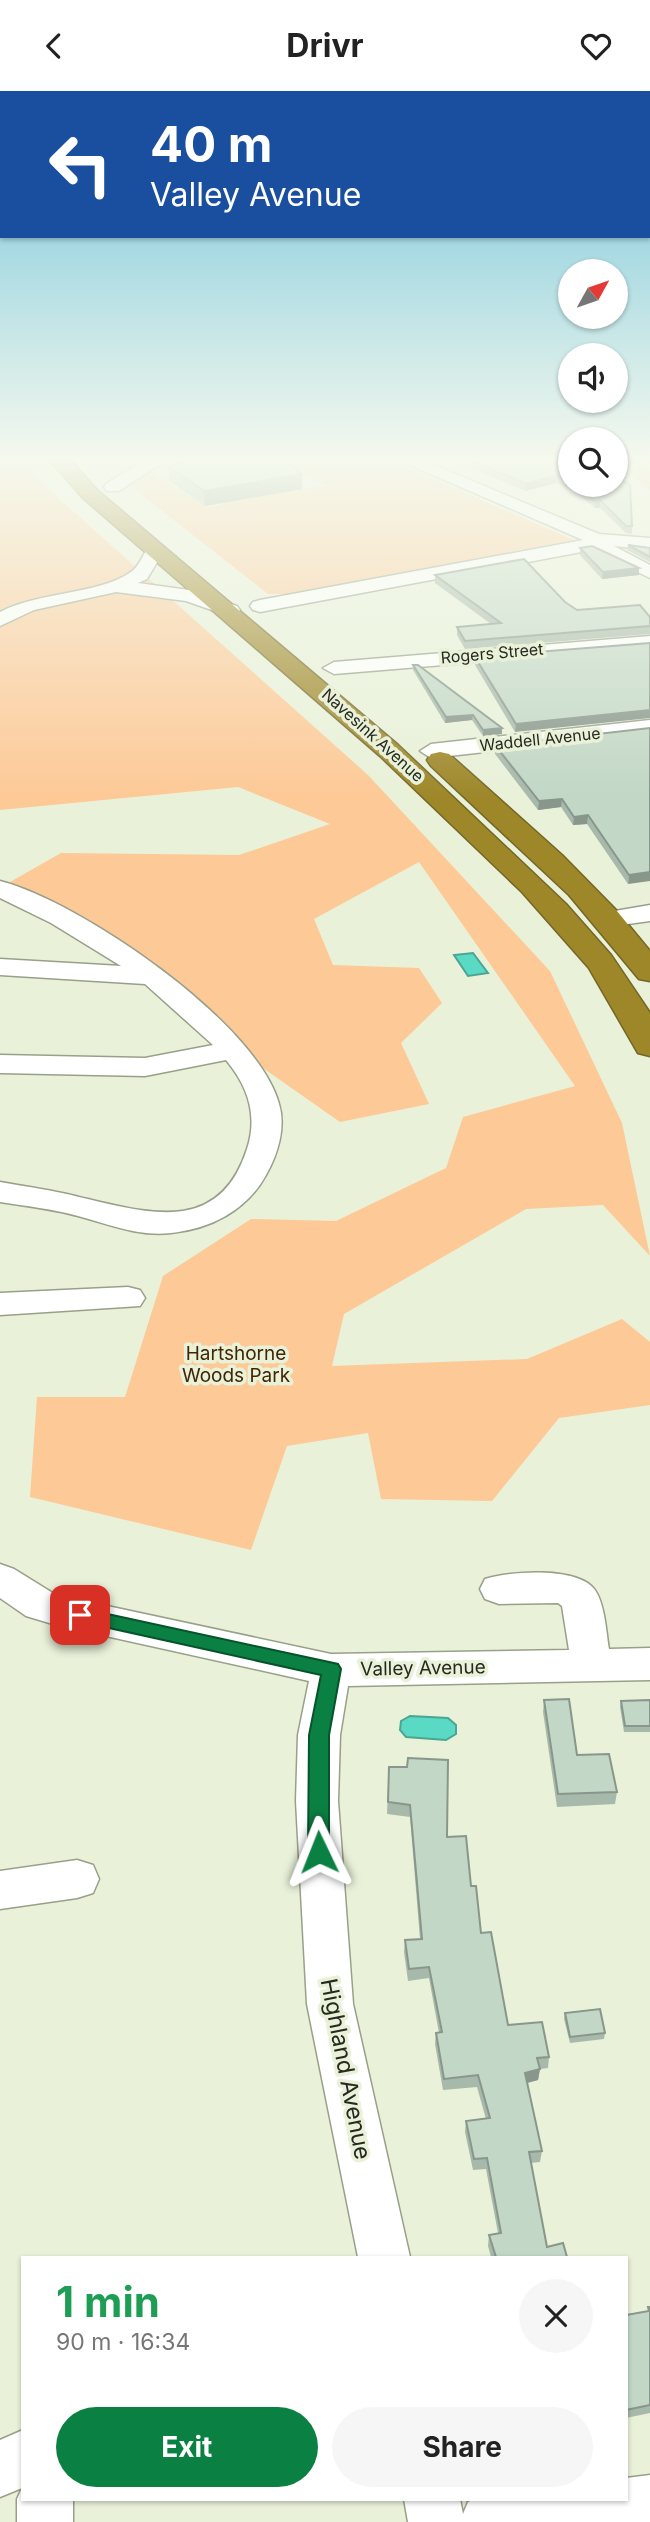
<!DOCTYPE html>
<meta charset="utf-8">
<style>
:root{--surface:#fff;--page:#f6f6f6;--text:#222;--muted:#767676;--accent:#0b8043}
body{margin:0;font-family:Inter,sans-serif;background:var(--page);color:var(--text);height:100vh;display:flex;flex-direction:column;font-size:26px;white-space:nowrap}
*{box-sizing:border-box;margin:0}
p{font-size:23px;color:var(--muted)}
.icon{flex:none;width:38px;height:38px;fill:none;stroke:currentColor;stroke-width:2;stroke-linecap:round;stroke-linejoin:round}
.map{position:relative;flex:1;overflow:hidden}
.sheet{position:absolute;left:21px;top:2165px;width:607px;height:245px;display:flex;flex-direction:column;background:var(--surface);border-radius:0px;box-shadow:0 2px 5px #0004}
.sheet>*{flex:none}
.banner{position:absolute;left:0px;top:0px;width:651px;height:147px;box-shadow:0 2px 5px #0004;background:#1a4fa0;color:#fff;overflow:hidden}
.needle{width:46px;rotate:50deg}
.fabs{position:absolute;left:558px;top:168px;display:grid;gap:14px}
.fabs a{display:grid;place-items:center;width:70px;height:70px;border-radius:50%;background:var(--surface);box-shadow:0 2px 5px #0004;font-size:35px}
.pin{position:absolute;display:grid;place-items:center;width:60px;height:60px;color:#fff;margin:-30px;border-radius:14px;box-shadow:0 4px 10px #0006}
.me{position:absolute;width:77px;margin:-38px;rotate:358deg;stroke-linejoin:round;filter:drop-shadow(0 0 5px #0008)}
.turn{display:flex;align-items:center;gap:24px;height:147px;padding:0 35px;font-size:32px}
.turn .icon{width:91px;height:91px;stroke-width:2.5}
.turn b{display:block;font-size:49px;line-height:60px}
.round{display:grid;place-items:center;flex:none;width:74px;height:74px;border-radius:37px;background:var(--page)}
.summary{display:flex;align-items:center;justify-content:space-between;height:119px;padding:0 35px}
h1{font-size:42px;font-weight:700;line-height:52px;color:#1e9e55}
.button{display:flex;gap:14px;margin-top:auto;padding:14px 35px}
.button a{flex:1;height:80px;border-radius:42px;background:var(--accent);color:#fff;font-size:28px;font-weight:700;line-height:80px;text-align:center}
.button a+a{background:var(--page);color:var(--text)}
header{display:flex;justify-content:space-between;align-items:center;height:91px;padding:0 35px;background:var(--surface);font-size:32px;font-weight:700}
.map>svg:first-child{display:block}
.green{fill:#fdc996}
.water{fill:#5adac4;stroke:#4aa593;stroke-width:2}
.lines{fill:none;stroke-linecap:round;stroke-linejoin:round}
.minor-casing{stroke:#98a08a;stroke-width:3}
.highway-casing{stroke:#746626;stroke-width:3}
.minor{fill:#fff;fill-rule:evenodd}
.highway{fill:#9e8729;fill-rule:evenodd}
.wall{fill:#a7b9aa}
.shaded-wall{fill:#88968b}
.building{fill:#c2d7c6;stroke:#88968b;stroke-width:2}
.route{fill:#0b8043;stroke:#07532c;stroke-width:2}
.labels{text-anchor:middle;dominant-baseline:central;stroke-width:7;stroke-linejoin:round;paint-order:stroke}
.far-street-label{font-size:16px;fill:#262920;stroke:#e9f1d9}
.park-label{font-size:19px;fill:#412606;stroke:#e9f1d9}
.street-label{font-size:19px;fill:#262920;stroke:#e9f1d9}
.near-street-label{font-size:23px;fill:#262920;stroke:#e9f1d9}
</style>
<header><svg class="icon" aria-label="back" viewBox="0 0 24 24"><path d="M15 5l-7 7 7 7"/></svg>Drivr<svg class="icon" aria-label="heart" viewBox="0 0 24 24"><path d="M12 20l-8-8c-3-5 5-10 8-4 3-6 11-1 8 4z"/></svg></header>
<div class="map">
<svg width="650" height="2431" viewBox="0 0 650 2431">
<rect width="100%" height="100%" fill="#e9f1d9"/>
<g class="green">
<path d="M0,367H24L37,388L368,684L550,880L622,1032L650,1165L603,1114L526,1118L344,1223L332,1275L527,1268L622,1228L650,1251V1314L559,1327L492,1410L381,1408L368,1342L287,1355L251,1459L30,1406L37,1306H125L163,1185L251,1128L336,1130L446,1077L463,1026L575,995L419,771L314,828L333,874L419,877L442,912L401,952L429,1013L340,1031L3,795L61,762L239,764L330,733L238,696L0,719Z"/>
<path d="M197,367H385L574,449L290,503H268L129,394L148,378L206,416L222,414L220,411L325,395L280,370Z"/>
<path d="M616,367H650V399L616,370Z"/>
</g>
<g class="water">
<path d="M473,862L488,882L468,885L454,864Z"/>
<path d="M410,1625L448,1627L456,1634V1643L446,1649L406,1646L400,1639L401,1630Z"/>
</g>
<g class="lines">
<defs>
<g id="minor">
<path d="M149,367H169L119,400H107L104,396L107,392Z"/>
<path d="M394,367H417L599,443L650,447V459L614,455L650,474V487L592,459L260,521L253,519L250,515L253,511L260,509L583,449Z"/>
<path d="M156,452L165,458L147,488L138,492L189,499L237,515L240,519L237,523H223L186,510L116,501L34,519L0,535V521C40,500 98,504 131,481C139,476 144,462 149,454Z"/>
<path d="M650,545V557L334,583L323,577L334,571Z"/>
<path d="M650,629V643L431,667L420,660L431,653Z"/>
<path d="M0,790C79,810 257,931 279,1013C286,1036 278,1063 266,1084C247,1119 211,1138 171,1142C139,1146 108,1133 78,1125C53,1118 26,1115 0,1111V1091C27,1096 53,1099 79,1106C145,1121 219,1146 247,1058C258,1025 248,995 226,969L145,985L0,982V964L145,967L213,954L145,893L0,884V868L121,875L51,832L0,807Z"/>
<path d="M650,814V830L606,836L597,833L593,828L597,823Z"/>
<path d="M128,1196L140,1199L145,1207L140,1215L0,1224V1202Z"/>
<path d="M0,1473L14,1478L56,1504L331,1563L569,1559L562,1515L558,1512L499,1513L485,1508L480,1498L485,1488C510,1480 578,1475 595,1499C605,1514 606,1540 609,1558L650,1557V1589L348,1595L340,1644L338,1710L353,1913L410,2166H358L307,1913L296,1710L298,1644L309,1590L56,1534L26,1525L0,1507Z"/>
<path d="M77,1769L93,1774L99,1788L93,1802L77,1807L0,1818V1780Z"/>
<path d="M23,2339V2408H73V2431H17V2408L22,2397L0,2406V2349Z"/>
<path d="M650,2384V2431H408L404,2408H460L463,2423L468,2411L475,2408H626V2387Z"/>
</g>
<g id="highway">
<path d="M48,367H69L97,399L398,654L566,813L611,864L650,922V965L638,962L589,877L522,801L380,665L83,407Z"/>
<path d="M440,661L449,663L562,764L616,819L650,860V890L639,888L569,804L431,675L427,669L431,663Z"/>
</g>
</defs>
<use href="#minor" class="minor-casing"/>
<use href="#highway" class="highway-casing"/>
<use href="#minor" class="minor"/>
<use href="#highway" class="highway"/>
</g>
<g class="wall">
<path d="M182,367H280L302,383V398L205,415L169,390L168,375L180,373V370L182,369Z"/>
<path d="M448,367H570V394H616L632,435V443L626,442L600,417H595L572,399L556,392L525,400Z"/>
<path d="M628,454L650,457V471L627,459Z"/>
<path d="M580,457L639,484L602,488L580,464Z"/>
<path d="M435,484L565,511L577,519L650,526V543L465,558L457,544V536L491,533L435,492Z"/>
<path d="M650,552L515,641L475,574V566Z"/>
<path d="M413,574L502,637V643L483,645L472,629L445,632L413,579Z"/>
<path d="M650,637L628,793L587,733L573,734L561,716L538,719L495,663V654L527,653V651Z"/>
<path d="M544,1609L577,1664L617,1701L615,1713L557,1716L543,1621Z"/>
<path d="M650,1609V1641H624L620,1616L621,1610Z"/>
<path d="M389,1676L447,1746L471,1795L481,1842L508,1934L549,1966L548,1977L540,1978L538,1989L527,1992L542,2060L540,2071L531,2072L547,2156L567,2166H491L488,2155L489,2144L498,2142L486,2078L473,2079L465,2041L466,2030L486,2028L477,1996L443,1999L435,1953L436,1942H439L429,1887L408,1890L404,1861L405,1849L420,1848L410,1726L387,1723Z"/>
<path d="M565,1922L605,1942L604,1948L570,1952L564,1928Z"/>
<path d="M648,2216H650V2322L626,2327V2224L648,2220Z"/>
</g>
<g class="shaded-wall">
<path d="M302,383V398L205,415L204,400Z"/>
<path d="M557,384L556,392L525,400L526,393Z"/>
<path d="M600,409V417H595V410Z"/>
<path d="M639,477V484L602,488L603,481Z"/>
<path d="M650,619V627L515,641L516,633Z"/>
<path d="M473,624L472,629L445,632L446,626Z"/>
<path d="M502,637V643L483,645V639Z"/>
<path d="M562,708L561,716L538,719L539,710Z"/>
<path d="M588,724L587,733L573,734L574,726Z"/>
<path d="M650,781V790L628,793L629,784Z"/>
<path d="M540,1978L538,1989L523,1993L525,1982Z"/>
</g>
<g class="building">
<path d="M184,367H280L302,383L204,400L168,375L183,372L180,370L186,369Z"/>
<path d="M466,367H570V391L557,384L526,393Z"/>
<path d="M616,386L630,394L632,435H626L600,409L595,410L575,394H616Z"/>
<path d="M628,454L650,457V466Z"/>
<path d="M592,455L639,477L603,481L580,457Z"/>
<path d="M524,468L565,511L577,519L640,514L650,526V535L465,550L457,536L501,532L435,484Z"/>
<path d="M650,552V619L516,633L475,566Z"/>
<path d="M413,574H418L502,637L483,639L473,624L446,626Z"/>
<path d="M650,637V781L629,784L588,724L574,726L562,708L539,710L495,654L524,651L529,655L527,651Z"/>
<path d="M569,1608L577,1664L609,1663L617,1701L558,1703L544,1609Z"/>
<path d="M650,1609V1635H625L621,1610Z"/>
<path d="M408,1667L448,1669L447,1746L466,1745L471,1795H476L481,1842L491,1841L508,1934L542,1931L549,1966L537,1967L540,1978L525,1982L542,2060L529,2061L547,2156L563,2152L567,2166H496L489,2144L501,2142L487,2067L474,2068L466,2030L490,2027L478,1984L444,1988L436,1942L442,1941L429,1876L409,1878L405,1849L422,1848L410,1714L388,1711L389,1676H407Z"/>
<path d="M600,1918L605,1942L570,1946L565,1922Z"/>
<path d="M648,2216H650V2314L626,2319V2224L649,2220Z"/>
</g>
<linearGradient id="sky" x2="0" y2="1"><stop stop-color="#6fc3da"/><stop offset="0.52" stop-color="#f5f9ee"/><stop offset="1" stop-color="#f5f9ee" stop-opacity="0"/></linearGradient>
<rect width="650" height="707" fill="url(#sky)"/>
<path class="route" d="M80,1517L338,1573L341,1578L329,1644V1761L326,1767L319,1770L311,1767L308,1761L309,1644L321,1584L73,1529L70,1524L73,1519Z"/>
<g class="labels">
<g class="far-street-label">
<text transform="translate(492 562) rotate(-5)">Rogers Street</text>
<text transform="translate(373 644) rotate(42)">Navesink Avenue</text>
<text transform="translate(540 648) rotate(-6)">Waddell Avenue</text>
</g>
<g class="park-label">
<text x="236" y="1262">Hartshorne<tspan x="236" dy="22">Woods Park</tspan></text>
</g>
<g class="street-label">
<text transform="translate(423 1577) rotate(-1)">Valley Avenue</text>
</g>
<g class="near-street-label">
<text transform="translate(346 1978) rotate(79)">Highland Avenue</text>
</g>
</g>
</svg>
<div class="fabs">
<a><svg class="needle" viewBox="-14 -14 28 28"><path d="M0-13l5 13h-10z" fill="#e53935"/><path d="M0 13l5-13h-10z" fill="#767676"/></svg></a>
<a><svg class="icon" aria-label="sound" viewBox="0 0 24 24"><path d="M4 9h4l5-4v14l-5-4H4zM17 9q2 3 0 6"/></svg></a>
<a><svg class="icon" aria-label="search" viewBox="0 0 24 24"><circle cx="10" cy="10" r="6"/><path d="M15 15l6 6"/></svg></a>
</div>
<div class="pin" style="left:80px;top:1524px;background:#d93025"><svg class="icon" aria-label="arrive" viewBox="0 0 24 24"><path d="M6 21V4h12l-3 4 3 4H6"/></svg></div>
<svg class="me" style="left:319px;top:1761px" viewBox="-20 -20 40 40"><path d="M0-17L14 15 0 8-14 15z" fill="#0b8043" stroke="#fff" stroke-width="4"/></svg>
<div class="banner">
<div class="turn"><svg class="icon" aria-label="left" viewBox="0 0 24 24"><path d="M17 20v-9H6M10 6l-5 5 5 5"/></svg><div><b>40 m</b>Valley Avenue</div></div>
</div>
<section class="sheet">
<div class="summary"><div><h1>1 min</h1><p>90 m · 16:34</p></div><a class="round"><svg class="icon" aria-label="close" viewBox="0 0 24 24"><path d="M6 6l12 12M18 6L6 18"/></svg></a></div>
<div class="button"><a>Exit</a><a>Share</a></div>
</section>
</div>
